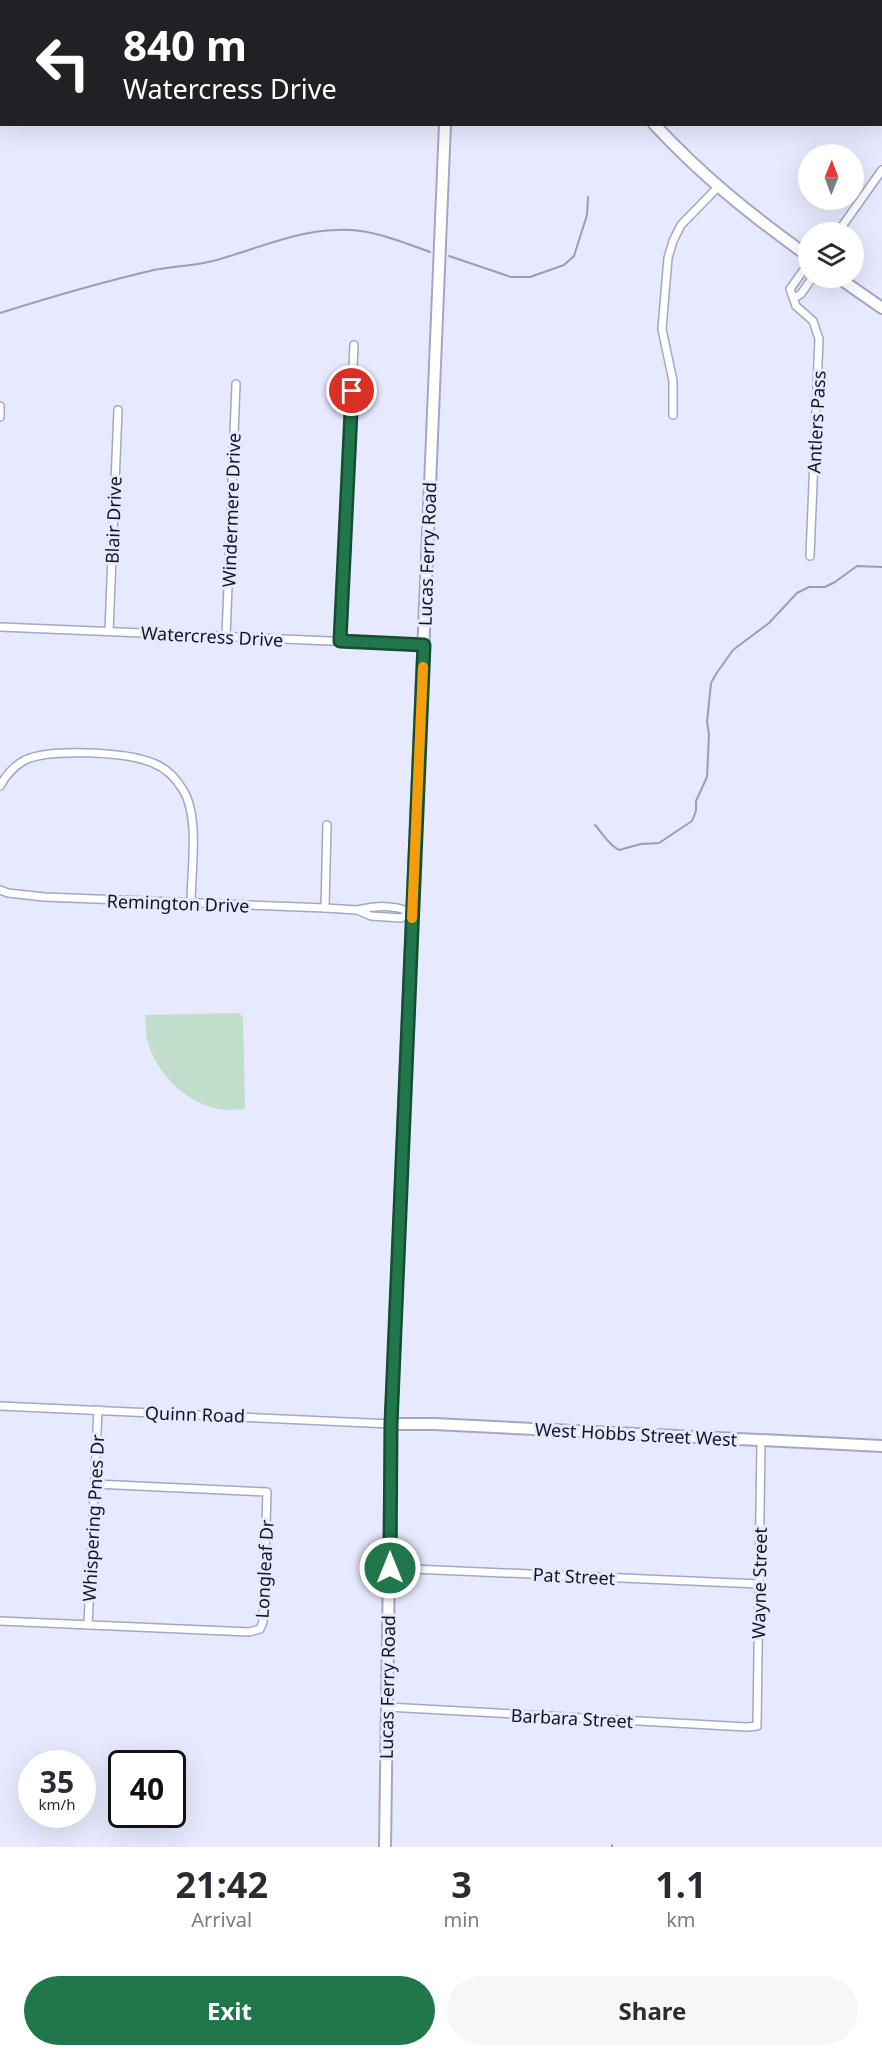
<!DOCTYPE html>
<style>
:root{--surface:#fff;--page:#f7f7f7;--text:#2b2b33;--muted:#7c7c81;--accent:#20774b}
body{margin:0;font-family:"Noto Sans",sans-serif;background:var(--page);color:var(--text);height:100vh;display:flex;flex-direction:column;font-size:22px;white-space:nowrap}
*{box-sizing:border-box;margin:0}
p{font-size:20px;color:var(--muted)}
.icon{flex:none;width:33px;height:33px;fill:none;stroke:currentColor;stroke-width:2;stroke-linecap:round;stroke-linejoin:round}
.map{position:relative;height:1847px;overflow:hidden}
.drawer{display:flex;flex-direction:column;background:var(--surface);flex:1}
.drawer>*{flex:none}
.guide{position:absolute;left:0px;top:0px;width:882px;height:126px;box-shadow:0 6px 24px #0002;background:#202124;color:#fff;overflow:hidden}
.needle{width:39px;rotate:1deg}
.controls{position:absolute;left:798px;top:144px;display:grid;gap:12px}
.controls a{display:grid;place-items:center;width:66px;height:66px;border-radius:50%;background:var(--surface);box-shadow:0 6px 24px #0002;font-size:30px}
.speed{position:absolute;left:18px;top:1750px;display:flex;gap:12px;font-size:30px;font-weight:700;text-align:center}
.speed>*{display:grid;place-content:center;width:78px;height:78px;border-radius:50%;background:var(--surface);box-shadow:0 6px 24px #0002;line-height:1}
.speed small{font-size:15px;font-weight:400}
.speed .limit{border:3px solid #111;border-radius:9px;background:#fff;color:#111}
.pin{position:absolute;display:grid;place-items:center;width:51px;height:51px;color:#fff;margin:-26px;border:3px solid #fff;border-radius:50%;box-shadow:0 2px 6px #0007}
.me{position:absolute;width:66px;margin:-33px;rotate:0deg;stroke-linejoin:round;filter:drop-shadow(0 0 4px #0008)}
.turn{display:flex;align-items:center;gap:21px;height:126px;padding:0 24px;font-size:27px}
.turn .icon{width:78px;height:78px;stroke-width:2.5}
.turn b{display:block;font-size:42px;line-height:51px}
.eta{display:flex;justify-content:space-evenly;align-items:center;height:102px;text-align:center}
.eta b{font-size:36px;font-weight:700;line-height:42px}
.cta{display:flex;gap:12px;margin-top:auto;padding:12px 24px}
.cta a{flex:1;height:69px;border-radius:36px;background:var(--accent);color:#fff;font-size:24px;font-weight:700;line-height:69px;text-align:center}
.cta a+a{background:var(--page);color:var(--text)}
.map>svg:first-child{display:block}
.green{fill:#c1decb}
.lines{fill:none;stroke-linecap:round;stroke-linejoin:round}
.stream{stroke:#9b9cbb;stroke-width:2}
.street-casing{stroke:#a4a6c8;stroke-width:10}
.secondary-casing{stroke:#a4a6c8;stroke-width:14}
.street{stroke:#fff;stroke-width:7}
.secondary{stroke:#fff;stroke-width:10}
.route-casing{stroke:#154d31;stroke-width:15}
.route{stroke:#20774b;stroke-width:10}
.slow{stroke:#f59e0b;stroke-width:10}
.labels{text-anchor:middle;dominant-baseline:central;stroke-width:6;stroke-linejoin:round;paint-order:stroke}
.street-label{font-size:18px;fill:#141521;stroke:#e7e9fe}
</style>
<div class="map">
<svg width="882" height="1847" viewBox="0 0 882 1847">
<rect width="100%" height="100%" fill="#e7e9fe"/>
<path class="green" d="M239,1013L243,1017L245,1109C239,1109 232,1110 226,1110C188,1106 155,1074 147,1038C146,1031 146,1022 145,1015Z"/>
<g class="lines">
<g class="stream">
<path d="M449,256L511,277H530L564,265L574,256L587,215L588,197"/>
<path d="M0,313C51,297 102,282 154,270C173,266 194,266 213,261C254,250 294,231 337,230C369,228 400,241 430,252"/>
<path d="M595,825C604,835 608,844 619,850L641,844L659,843L692,821L696,811V801L707,777L709,734L707,722L711,683L716,674L733,650L769,623L797,593L809,587H825L835,582L857,566L882,567"/>
<path d="M612,1845V1847"/>
</g>
<defs>
<g id="street">
<path d="M838,232L882,170"/>
<path d="M808,270L803,271L790,289L796,306L813,321L819,339L810,556"/>
<path d="M794,298L801,294L812,278"/>
<path d="M673,415V381L662,329L668,258L673,241L681,225L718,187"/>
<path d="M0,417V406"/>
<path d="M0,627L424,645"/>
<path d="M109,631L118,410"/>
<path d="M226,637L236,384"/>
<path d="M340,641L354,345"/>
<path d="M0,786C6,775 14,766 25,760C50,748 127,752 153,763C166,768 176,778 183,790C200,817 191,871 191,904"/>
<path d="M0,890L8,893L44,897L325,908L357,910L371,916L401,918L412,913"/>
<path d="M325,908L327,825"/>
<path d="M357,910C376,906 394,904 412,913"/>
<path d="M0,1406L391,1424"/>
<path d="M390,1568L759,1584"/>
<path d="M0,1621L249,1632L260,1629L263,1622L267,1492L95,1484"/>
<path d="M88,1625L98,1410"/>
<path d="M387,1707L747,1727L757,1726L761,1441"/>
</g>
<g id="secondary">
<path d="M538,0L539,2"/>
<path d="M450,2V0"/>
<path d="M654,124C702,176 751,215 808,256"/>
<path d="M839,278L882,308"/>
<path d="M391,1424H434L882,1446"/>
<path d="M385,1847L391,1424L445,124"/>
</g>
</defs>
<use href="#street" class="street-casing"/>
<use href="#secondary" class="secondary-casing"/>
<use href="#street" class="street"/>
<use href="#secondary" class="secondary"/>
</g>
<g class="lines">
<defs>
<path id="route" d="M352,391L340,641L424,645L391,1424L390,1568"/>
</defs>
<use href="#route" class="route-casing"/>
<use href="#route" class="route"/>
<path class="slow" d="M412,918L423,667"/>
</g>
<g class="labels">
<g class="street-label">
<text transform="translate(816 422) rotate(-87)">Antlers Pass</text>
<text transform="translate(231 510) rotate(-88)">Windermere Drive</text>
<text transform="translate(113 520) rotate(-88)">Blair Drive</text>
<text transform="translate(427 554) rotate(-88)">Lucas Ferry Road</text>
<text transform="translate(212 636) rotate(3)">Watercress Drive</text>
<text transform="translate(178 903) rotate(2)">Remington Drive</text>
<text transform="translate(195 1414) rotate(2)">Quinn Road</text>
<text transform="translate(636 1434) rotate(3)">West Hobbs Street West</text>
<text transform="translate(93 1518) rotate(-87)">Whispering Pnes Dr</text>
<text transform="translate(264 1569) rotate(-87)">Longleaf Dr</text>
<text transform="translate(574 1576) rotate(3)">Pat Street</text>
<text transform="translate(759 1583) rotate(-89)">Wayne Street</text>
<text transform="translate(387 1687) rotate(-89)">Lucas Ferry Road</text>
<text transform="translate(572 1718) rotate(3)">Barbara Street</text>
</g>
</g>
</svg>
<div class="controls">
<a><svg class="needle" viewBox="-14 -14 28 28"><path d="M0-13l5 13h-10z" fill="#e53935"/><path d="M0 13l5-13h-10z" fill="#7c7c81"/></svg></a>
<a><svg class="icon" aria-label="layers" viewBox="0 0 24 24"><path d="M12 4l9 5-9 5-9-5zM3 14l9 5 9-5"/></svg></a>
</div>
<div class="speed"><div>35<small>km/h</small></div><div class="limit">40</div></div>
<div class="pin" style="left:352px;top:391px;background:#d93025"><svg class="icon" aria-label="arrive" viewBox="0 0 24 24"><path d="M6 21V4h12l-3 4 3 4H6"/></svg></div>
<svg class="me" style="left:390px;top:1568px" viewBox="-20 -20 40 40"><circle r="17" fill="#20774b" stroke="#fff" stroke-width="3"/><path d="M0-11L8 9 0 5-8 9z" fill="#fff"/></svg>
<div class="guide">
<div class="turn"><svg class="icon" aria-label="left" viewBox="0 0 24 24"><path d="M17 20v-9H6M10 6l-5 5 5 5"/></svg><div><b>840 m</b>Watercress Drive</div></div>
</div>
</div>
<section class="drawer">
<div class="eta">
<div><b>21:42</b><p>Arrival</p></div>
<div><b>3</b><p>min</p></div>
<div><b>1.1</b><p>km</p></div>
</div>
<div class="cta"><a>Exit</a><a>Share</a></div>
</section>
